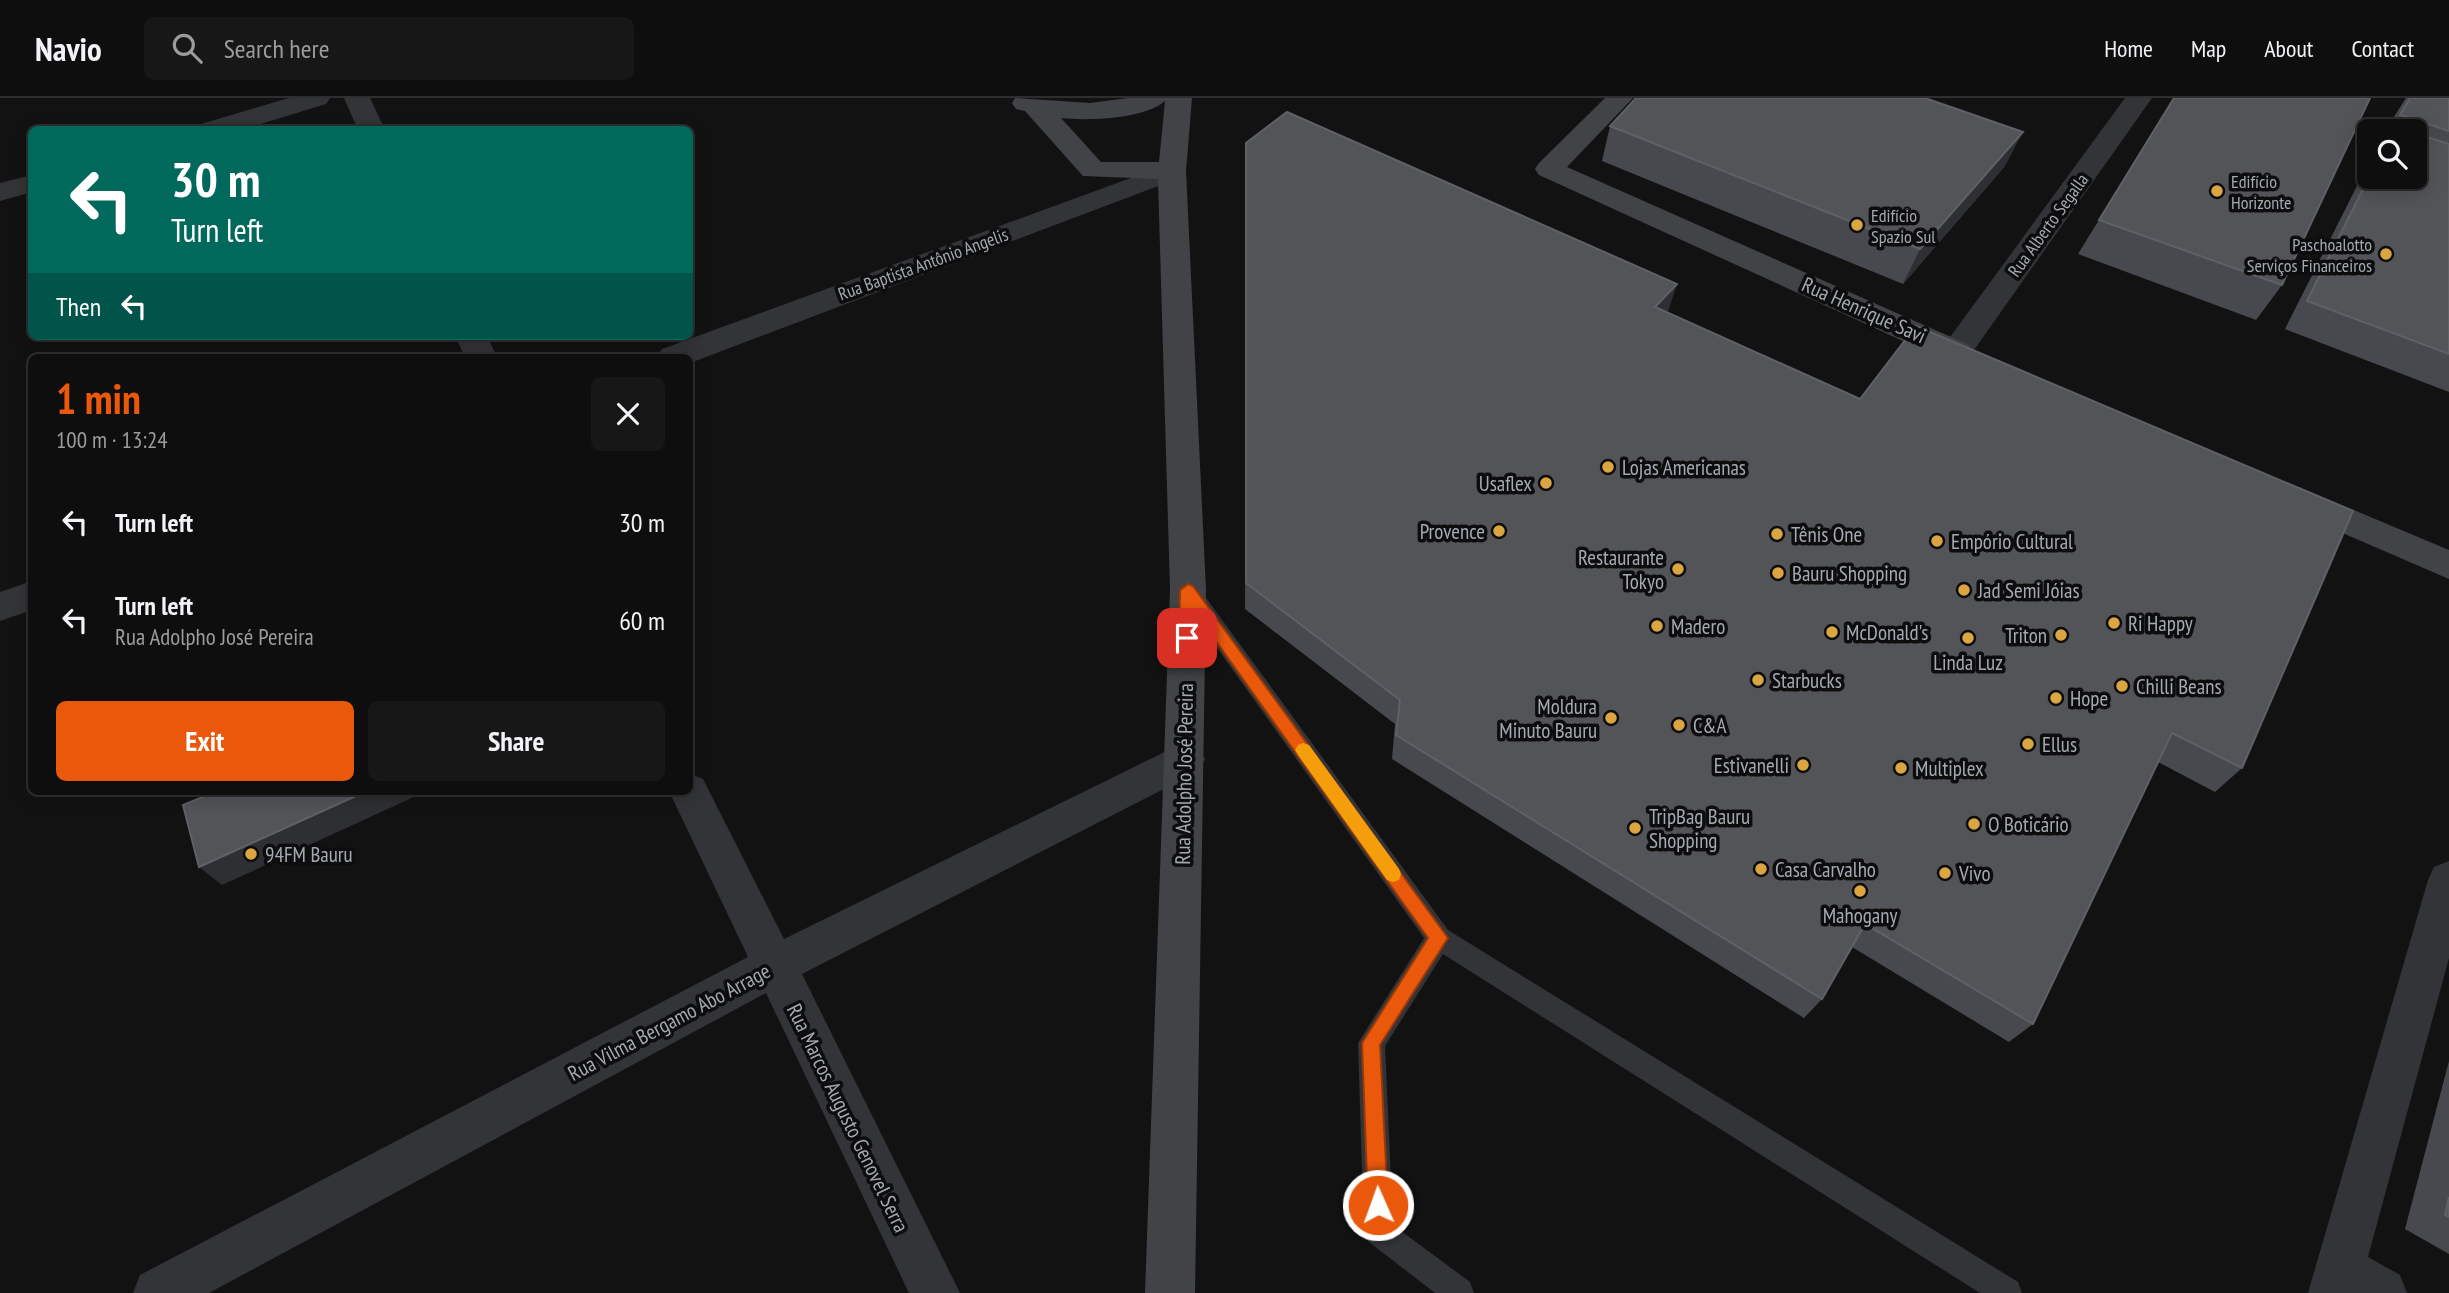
<!DOCTYPE html>
<meta charset="utf-8">
<style>
:root{--surface:#0e0e0e;--page:#171717;--text:#f1f3f6;--muted:#9b9c9e;--line:#2e2e2e;--accent:#ea580c}
body{margin:0;font-family:"PT Sans Narrow",sans-serif;background:var(--page);color:var(--text);height:100vh;display:flex;flex-direction:column;font-size:26px;white-space:nowrap}
*{box-sizing:border-box;margin:0}
p{font-size:23px;color:var(--muted)}
.icon{flex:none;width:38px;height:38px;fill:none;stroke:currentColor;stroke-width:2;stroke-linecap:round;stroke-linejoin:round}
.map{position:relative;flex:1;overflow:hidden}
.details{position:absolute;left:28px;top:256px;width:665px;height:441px;display:flex;flex-direction:column;background:var(--surface);border-radius:10px;box-shadow:0 4px 18px #0003,0 0 0 2px var(--line)}
.details>*{flex:none}
.guide{position:absolute;left:28px;top:28px;width:665px;height:214px;border-radius:10px;box-shadow:0 4px 18px #0003,0 0 0 2px var(--line);background:#00695c;color:#fff;overflow:hidden}
.fabs{position:absolute;left:2357px;top:21px;display:grid;gap:14px}
.fabs a{display:grid;place-items:center;width:70px;height:70px;border-radius:10px;background:var(--surface);box-shadow:0 4px 18px #0003,0 0 0 2px var(--line);font-size:35px}
.pin{position:absolute;display:grid;place-items:center;width:60px;height:60px;color:#fff;margin:-30px;border-radius:14px;box-shadow:0 4px 10px #0006}
.me{position:absolute;width:77px;margin:-38px;rotate:358deg;stroke-linejoin:round;filter:drop-shadow(0 0 5px #0008)}
.turn{display:flex;align-items:center;gap:24px;height:147px;padding:0 28px;font-size:32px}
.turn .icon{width:91px;height:91px;stroke-width:2.5}
.turn b{display:block;font-size:49px;line-height:60px}
.then{display:flex;align-items:center;height:66px;padding:0 28px;background:#0003;gap:14px;font-size:26px}
.round{display:grid;place-items:center;flex:none;width:74px;height:74px;border-radius:10px;background:var(--page)}
.summary{display:flex;align-items:center;justify-content:space-between;height:119px;padding:0 28px}
h1{font-size:42px;font-weight:800;line-height:52px;color:var(--accent)}
.action{display:flex;gap:14px;margin-top:auto;padding:14px 28px}
.action a{flex:1;height:80px;border-radius:10px;background:var(--accent);color:#fff;font-size:28px;font-weight:800;line-height:80px;text-align:center}
.action a+a{background:var(--page);color:var(--text)}
ul{padding:0;list-style:none}
li{display:flex;align-items:center;gap:21px;height:98px;padding:0 28px}
li div{flex:1}
li b{display:block;font-size:26px}
li em{font-style:normal}
header{display:flex;align-items:center;gap:42px;box-sizing:border-box;height:98px;padding:0 35px;background:var(--surface);border-bottom:2px solid var(--line)}
header strong{font-size:33px}
nav{display:flex;gap:38px;margin-inline-start:auto;font-size:24px}
.search{width:490px;height:63px;background:var(--page);display:flex;align-items:center;gap:18px;box-sizing:border-box;padding:0 24px;border-radius:10px;color:var(--muted);font-size:26px}
.map>svg:first-child{display:block}
.lines{fill:none;stroke-linecap:round;stroke-linejoin:round}
.lane{fill:#333437;fill-rule:evenodd}
.street{fill:#333437;fill-rule:evenodd}
.secondary{fill:#414347;fill-rule:evenodd}
.wall{fill:#48494e}
.shaded-wall{fill:#2e2f32}
.building{fill:#525458;stroke:#5f6166;stroke-width:2}
.route{fill:#ea580c;stroke:#983908;stroke-width:2}
.slow{fill:#f59e0b}
.poi-dot{fill:#dba642;stroke:#0d0d0e;stroke-width:2.5}
.labels{text-anchor:middle;dominant-baseline:central;stroke-width:7;stroke-linejoin:round;paint-order:stroke}
.far-poi-label{font-size:18px;fill:#a5a9b2;stroke:#0d0d0e;text-anchor:start}
.far-street-label{font-size:18px;fill:#a5a9b2;stroke:#0d0d0e}
.street-label{font-size:21px;fill:#a5a9b2;stroke:#0d0d0e}
.poi-label{font-size:21px;fill:#a5a9b2;stroke:#0d0d0e;text-anchor:start}
</style>
<header>
<strong>Navio</strong>
<div class="search"><svg class="icon" aria-label="search" viewBox="0 0 24 24"><circle cx="10" cy="10" r="6"/><path d="M15 15l6 6"/></svg>Search here</div>
<nav><a>Home</a><a>Map</a><a>About</a><a>Contact</a></nav>
</header>
<div class="map">
<svg width="2449" height="1195" viewBox="0 0 2449 1195">
<rect width="100%" height="100%" fill="#121213"/>
<g class="lines">
<path class="lane" d="M1188,484L1196,486L1448,832L2018,1184L2022,1195H1980L1443,856L1385,948L1393,1127L1470,1184L1474,1195H1435L1369,1144L1364,1134L1358,945L1424,840L1180,498L1177,492L1180,486Z"/>
<g class="street">
<path d="M289,0H330L326,6L241,32H198L201,26Z"/>
<path d="M344,0H370L385,32H358Z"/>
<path d="M2125,0H2152L1967,262L1956,265L1945,262L1940,254L1945,246Z"/>
<path d="M1172,65L1182,67L1186,73L1182,79L690,265V259H657L662,251Z"/>
<path d="M32,77V94L0,103V85Z"/>
<path d="M455,238H487L497,259H465Z"/>
<path d="M32,483V512L0,523V494Z"/>
<path d="M1185,644L1199,649L1205,661L1199,673L802,876L960,1195H909L766,895L209,1195H133L140,1177L748,859L669,693H690V676L703,681L784,841Z"/>
<path d="M2449,763V860L2368,1159L2400,1177L2407,1195H2308L2428,782L2434,769Z"/>
</g>
<g class="secondary">
<path d="M1015,0L1090,5L1128,0H1192L1186,73L1206,492L1195,1195H1145L1170,492L1158,81L1083,78L1025,13L1016,11L1012,5ZM1165,3L1159,64H1101L1061,20C1088,23 1145,21 1165,3Z"/>
<path d="M1605,0H1633L1567,69L1969,247L1974,255L1969,263L1958,266L1947,263L1539,77L1535,71L1539,65Z"/>
<path d="M2299,389L2449,452V481L2287,411L2282,402L2287,393Z"/>
</g>
</g>
<g class="wall">
<path d="M2174,0L2282,187L2256,222L2078,156Z"/>
<path d="M2406,0H2449V294L2285,231L2370,62V79H2415V33H2385Z"/>
<path d="M1610,28L2005,68L1903,186L1602,63Z"/>
<path d="M1246,45L1667,214L2242,670L2215,694L2158,664L2033,926L2009,944L1852,849L1822,901L1804,920L1392,661L1395,626L1245,511Z"/>
<path d="M2449,963V1156L2405,1131Z"/>
</g>
<g class="shaded-wall">
<path d="M2023,34L2005,68L1903,186L1920,151Z"/>
<path d="M1677,186L1668,214L1646,236L1655,209Z"/>
<path d="M367,693H427L222,787L199,769Z"/>
</g>
<g class="building">
<path d="M1636,0H1925L2023,34L1920,151L1610,28Z"/>
<path d="M2174,0H2370L2282,187L2099,122Z"/>
<path d="M2410,0H2449V33L2400,17Z"/>
<path d="M1287,14L1677,186L1655,209L1860,301L1916,228L2353,413L2242,670L2172,635L2033,926L1865,826L1822,901L1396,637L1400,602L1246,485V45Z"/>
<path d="M2394,28L2410,33H2391Z"/>
<path d="M2415,35L2449,46V256L2307,203L2370,77V79H2415Z"/>
<path d="M217,693H367L199,769L183,707Z"/>
<path d="M2449,1099V1119L2445,1117Z"/>
</g>
<path class="route" d="M1188,486L1193,488L1448,840L1380,947L1388,1107L1385,1114L1378,1117L1371,1114L1368,1107L1362,945L1428,840L1195,514L1192,545H1182L1179,540L1180,492Z"/>
<path class="slow" d="M1303,645L1309,647L1399,771L1401,776L1399,782L1393,784L1387,782L1298,657L1295,652L1298,647Z"/>
<g class="poi-dot">
<circle cx="2217" cy="93" r="7"/>
<circle cx="1857" cy="127" r="7"/>
<circle cx="2386" cy="156" r="7"/>
<circle cx="1608" cy="369" r="7"/>
<circle cx="1546" cy="385" r="7"/>
<circle cx="1499" cy="433" r="7"/>
<circle cx="1777" cy="436" r="7"/>
<circle cx="1937" cy="443" r="7"/>
<circle cx="1678" cy="471" r="7"/>
<circle cx="1778" cy="475" r="7"/>
<circle cx="1964" cy="492" r="7"/>
<circle cx="2114" cy="525" r="7"/>
<circle cx="1657" cy="528" r="7"/>
<circle cx="1832" cy="534" r="7"/>
<circle cx="2061" cy="537" r="7"/>
<circle cx="1968" cy="540" r="7"/>
<circle cx="1758" cy="582" r="7"/>
<circle cx="2122" cy="588" r="7"/>
<circle cx="2056" cy="600" r="7"/>
<circle cx="1611" cy="620" r="7"/>
<circle cx="1679" cy="627" r="7"/>
<circle cx="2028" cy="646" r="7"/>
<circle cx="1803" cy="667" r="7"/>
<circle cx="1901" cy="670" r="7"/>
<circle cx="1974" cy="726" r="7"/>
<circle cx="1635" cy="730" r="7"/>
<circle cx="251" cy="756" r="7"/>
<circle cx="1761" cy="771" r="7"/>
<circle cx="1945" cy="775" r="7"/>
<circle cx="1860" cy="793" r="7"/>
</g>
<g class="labels">
<g class="far-poi-label">
<text x="2231" y="83">Edifício<tspan x="2231" dy="21">Horizonte</tspan></text>
<text x="1871" y="117">Edifício<tspan x="1871" dy="21">Spazio Sul</tspan></text>
<text x="2372" y="146" text-anchor="end">Paschoalotto<tspan x="2372" dy="21">Serviços Financeiros</tspan></text>
</g>
<g class="far-street-label">
<text transform="translate(2048 127) rotate(-54)">Rua Alberto Segalla</text>
<text transform="translate(923 166) rotate(-20)">Rua Baptista Antônio Angelis</text>
</g>
<g class="street-label">
<text transform="translate(1864 212) rotate(24)">Rua Henrique Savi</text>
<text transform="translate(1184 676) rotate(-89)">Rua Adolpho José Pereira</text>
<text transform="translate(669 924) rotate(-28)">Rua Vilma Bergamo Abo Arrage</text>
<text transform="translate(848 1020) rotate(64)">Rua Marcos Augusto Genovel Serra</text>
</g>
<g class="poi-label">
<text x="1622" y="369">Lojas Americanas</text>
<text x="1532" y="385" text-anchor="end">Usaflex</text>
<text x="1485" y="433" text-anchor="end">Provence</text>
<text x="1791" y="436">Tênis One</text>
<text x="1951" y="443">Empório Cultural</text>
<text x="1664" y="459" text-anchor="end">Restaurante<tspan x="1664" dy="24">Tokyo</tspan></text>
<text x="1792" y="475">Bauru Shopping</text>
<text x="1978" y="492">Jad Semi Jóias</text>
<text x="2128" y="525">Ri Happy</text>
<text x="1671" y="528">Madero</text>
<text x="1846" y="534">McDonald's</text>
<text x="2047" y="537" text-anchor="end">Triton</text>
<text x="1968" y="564" text-anchor="middle">Linda Luz</text>
<text x="1772" y="582">Starbucks</text>
<text x="2136" y="588">Chilli Beans</text>
<text x="2070" y="600">Hope</text>
<text x="1597" y="608" text-anchor="end">Moldura<tspan x="1597" dy="24">Minuto Bauru</tspan></text>
<text x="1693" y="627">C&amp;A</text>
<text x="2042" y="646">Ellus</text>
<text x="1789" y="667" text-anchor="end">Estivanelli</text>
<text x="1915" y="670">Multiplex</text>
<text x="1649" y="718">TripBag Bauru<tspan x="1649" dy="24">Shopping</tspan></text>
<text x="1988" y="726">O Boticário</text>
<text x="265" y="756">94FM Bauru</text>
<text x="1775" y="771">Casa Carvalho</text>
<text x="1959" y="775">Vivo</text>
<text x="1860" y="817" text-anchor="middle">Mahogany</text>
</g>
</g>
</svg>
<div class="fabs">
<a><svg class="icon" aria-label="search" viewBox="0 0 24 24"><circle cx="10" cy="10" r="6"/><path d="M15 15l6 6"/></svg></a>
</div>
<div class="pin" style="left:1187px;top:540px;background:#d93025"><svg class="icon" aria-label="arrive" viewBox="0 0 24 24"><path d="M6 21V4h12l-3 4 3 4H6"/></svg></div>
<svg class="me" style="left:1378px;top:1107px" viewBox="-20 -20 40 40"><circle r="17" fill="#ea580c" stroke="#fff" stroke-width="3"/><path d="M0-11L8 9 0 5-8 9z" fill="#fff"/></svg>
<div class="guide">
<div class="turn"><svg class="icon" aria-label="left" viewBox="0 0 24 24"><path d="M17 20v-9H6M10 6l-5 5 5 5"/></svg><div><b>30 m</b>Turn left</div></div>
<div class="then">Then<svg class="icon" aria-label="left" viewBox="0 0 24 24"><path d="M17 20v-9H6M10 6l-5 5 5 5"/></svg></div>
</div>
<section class="details">
<div class="summary"><div><h1>1 min</h1><p>100 m · 13:24</p></div><a class="round"><svg class="icon" aria-label="close" viewBox="0 0 24 24"><path d="M6 6l12 12M18 6L6 18"/></svg></a></div>
<ul>
<li><svg class="icon" aria-label="left" viewBox="0 0 24 24"><path d="M17 20v-9H6M10 6l-5 5 5 5"/></svg><div><b>Turn left</b></div><em>30 m</em></li>
<li><svg class="icon" aria-label="left" viewBox="0 0 24 24"><path d="M17 20v-9H6M10 6l-5 5 5 5"/></svg><div><b>Turn left</b><p>Rua Adolpho José Pereira</p></div><em>60 m</em></li>
</ul>
<div class="action"><a>Exit</a><a>Share</a></div>
</section>
</div>
